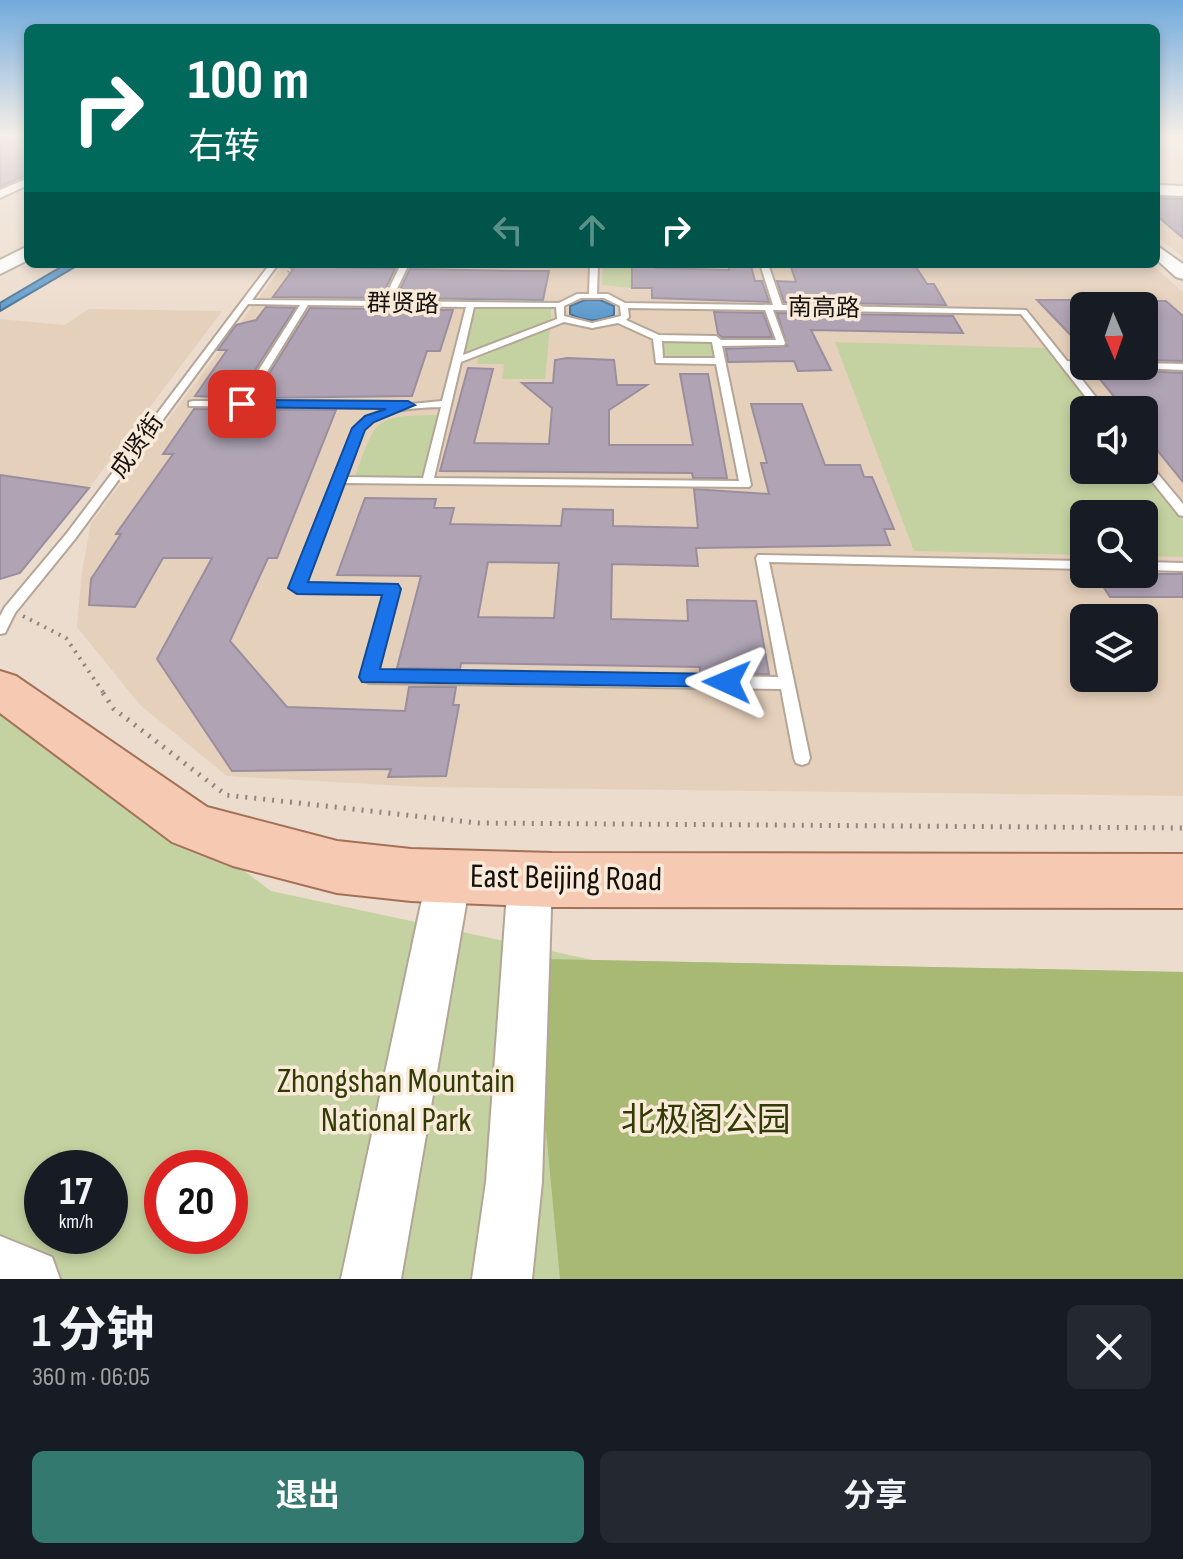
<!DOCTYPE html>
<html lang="zh">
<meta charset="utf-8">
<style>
:root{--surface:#171b24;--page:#242831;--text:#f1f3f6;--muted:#9ea1a6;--accent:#34796f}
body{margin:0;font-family:"Sofia Sans Condensed","Noto Sans SC",sans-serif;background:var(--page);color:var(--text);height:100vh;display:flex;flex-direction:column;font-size:30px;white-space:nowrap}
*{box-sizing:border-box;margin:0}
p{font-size:26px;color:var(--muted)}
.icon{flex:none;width:44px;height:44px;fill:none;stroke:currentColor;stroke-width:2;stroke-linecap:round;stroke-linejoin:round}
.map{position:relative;height:1279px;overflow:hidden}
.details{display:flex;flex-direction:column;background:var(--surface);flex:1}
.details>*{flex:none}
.guide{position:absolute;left:24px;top:24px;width:1136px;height:244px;border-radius:12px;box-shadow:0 4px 12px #0003;background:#00695c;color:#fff;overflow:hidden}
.needle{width:52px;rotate:178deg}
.tools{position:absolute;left:1070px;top:292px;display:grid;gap:16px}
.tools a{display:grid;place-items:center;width:88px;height:88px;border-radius:12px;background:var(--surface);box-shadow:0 4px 12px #0003;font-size:40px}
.speed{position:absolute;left:24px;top:1150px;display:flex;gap:16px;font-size:40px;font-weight:700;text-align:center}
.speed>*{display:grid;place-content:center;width:104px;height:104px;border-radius:50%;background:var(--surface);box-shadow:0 4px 12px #0003;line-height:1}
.speed small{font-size:20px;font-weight:400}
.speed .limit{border:12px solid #d22;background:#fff;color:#111}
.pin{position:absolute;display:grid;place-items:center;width:68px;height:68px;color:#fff;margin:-34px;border-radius:16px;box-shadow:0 4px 12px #0006}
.me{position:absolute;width:88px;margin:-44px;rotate:271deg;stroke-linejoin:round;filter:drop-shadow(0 0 6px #0008)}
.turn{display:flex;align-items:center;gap:28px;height:168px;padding:0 32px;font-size:36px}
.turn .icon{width:104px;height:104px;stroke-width:2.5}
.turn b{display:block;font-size:56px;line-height:68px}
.lanes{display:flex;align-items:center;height:76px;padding:0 32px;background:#0003;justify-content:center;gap:40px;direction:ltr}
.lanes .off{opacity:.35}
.round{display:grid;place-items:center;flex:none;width:84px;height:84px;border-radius:12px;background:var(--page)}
.head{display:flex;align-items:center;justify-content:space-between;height:136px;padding:0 32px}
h1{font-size:48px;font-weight:700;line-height:60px}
.action{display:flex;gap:16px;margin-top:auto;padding:16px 32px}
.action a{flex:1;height:92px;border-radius:12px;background:var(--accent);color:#fff;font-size:32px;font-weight:700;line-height:92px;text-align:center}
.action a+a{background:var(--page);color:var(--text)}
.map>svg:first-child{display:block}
.built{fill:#e5d0bb;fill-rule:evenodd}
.green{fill:#c4d2a1;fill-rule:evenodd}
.forest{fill:#a7b972}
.water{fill:#5e9bcd;stroke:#497293;stroke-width:2}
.building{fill:#afa3b4;stroke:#9a8e9e;stroke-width:2;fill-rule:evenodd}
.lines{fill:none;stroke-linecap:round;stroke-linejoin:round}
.service-casing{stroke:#b4a596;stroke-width:4}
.minor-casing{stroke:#b4a596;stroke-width:4}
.tertiary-casing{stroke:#b4a596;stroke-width:4}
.secondary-casing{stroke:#b4a596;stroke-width:4}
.primary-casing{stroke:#a47158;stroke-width:4}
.path-far2{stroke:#91857b;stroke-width:2;stroke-dasharray:1 3;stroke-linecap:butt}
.path-far1{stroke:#91857b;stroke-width:4;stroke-dasharray:2 6;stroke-linecap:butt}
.path{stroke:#91857b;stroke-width:5;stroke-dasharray:2 7;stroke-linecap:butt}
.service{fill:#fff;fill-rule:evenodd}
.minor{fill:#fff;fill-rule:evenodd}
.tertiary{fill:#fff;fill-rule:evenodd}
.secondary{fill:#fff;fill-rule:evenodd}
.primary{fill:#f6c9b3;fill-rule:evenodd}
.route{fill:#1a73e8;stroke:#114b97;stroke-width:2}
.labels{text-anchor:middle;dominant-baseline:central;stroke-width:7;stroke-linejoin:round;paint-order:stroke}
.far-street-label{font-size:24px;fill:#17110c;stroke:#faeada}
.near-street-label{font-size:34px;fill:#17110c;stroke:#faeada}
.near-park-label{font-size:34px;fill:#313c04;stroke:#faeada}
</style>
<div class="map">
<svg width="1183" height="1279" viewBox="0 0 1183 1279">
<rect width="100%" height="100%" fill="#ecdccd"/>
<g class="built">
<path d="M1156,194L1183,195V257L1156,236Z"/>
<path d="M284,264H1151L1183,292V796L422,787L227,776L140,705L77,627L82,572L91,523ZM1084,306H1144V366H1084ZM1084,410H1144V470H1084ZM1084,514H1144V574H1084ZM1084,618H1144V678H1084Z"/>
<path d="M89,309L222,311L89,488L0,475V319L65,325Z"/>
</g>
<g class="green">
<path d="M603,264H632V288L602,285Z"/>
<path d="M475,307L551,308V320L464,353Z"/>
<path d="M550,328L545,379H502L504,364H477L479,355Z"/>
<path d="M657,338L716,339L720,361H659Z"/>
<path d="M835,342L1047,348L1096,410H1084V470H1143L1183,520V557L1144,556V514H1084V555L914,551Z"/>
<path d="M439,415L422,477H355C377,416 374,416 439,415Z"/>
<path d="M0,689L271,891L593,960L1183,972V1279H28L0,1267ZM42,1168H110V1236H42ZM162,1168H230V1236H162Z"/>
</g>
<path class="forest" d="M546,959L1183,972V1279H560L545,1120Z"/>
<g class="water">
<path d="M66,264H80L0,311V303Z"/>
<path d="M585,300H600L614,306V315C598,322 586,322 570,314V306Z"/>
</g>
<g class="building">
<path d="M0,137H28V174L0,187Z"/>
<path d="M1156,198L1183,199V238L1156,215Z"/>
<path d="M297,264H336L334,267L395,269L381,298L273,297Z"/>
<path d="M632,264H656V268L729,270V265L751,266L755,281H762L769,302L652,298V288H632Z"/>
<path d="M790,264H914L927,284H934L946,305L784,302L777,281L796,282Z"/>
<path d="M410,269L524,271H549L543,300L396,298Z"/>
<path d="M1037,300H1084V349Z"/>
<path d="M1144,301H1166L1183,316V361L1144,360Z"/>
<path d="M266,307L295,308L237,398L195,396L227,350H218L236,325L256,320Z"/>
<path d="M310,308L453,310L440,351H427L412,396L254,398Z"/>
<path d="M714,312L763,313L772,337H722L718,334Z"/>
<path d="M777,313L953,316L963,333L811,330L831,370L798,371L794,361L728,362L726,349L787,346Z"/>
<path d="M567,358L614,360L617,385H647L609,410V445H693L680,374H708L727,478H693L692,473L440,471L468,368L493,369L474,443L549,444L552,408L522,383H553L555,360Z"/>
<path d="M1144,371L1183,373V482L1144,434V410H1125L1094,372Z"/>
<path d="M751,404H802L825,465H860L864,477H872L894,529H884L890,545L696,548L698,566L612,564L611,619L688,621L687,600L756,601L769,674L700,673V667L461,663L460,669L397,668L421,576L337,575L365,498L436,499L434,508H454L450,524L561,526L563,509L613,510V526L698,528L694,489L769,494L761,463H767ZM488,562L559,563L554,618L478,617Z"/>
<path d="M194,409L336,410L277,558H268L230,641L287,707L405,711L409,687H456L453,705H459L446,776L388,777L391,769L232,771L157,659L212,558H163L135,607L89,605L91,579L121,534H116L173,454H163Z"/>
<path d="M0,475L89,488L20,573L0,579Z"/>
<path d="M1095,574H1183V597H1110Z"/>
</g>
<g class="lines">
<defs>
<g id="service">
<path d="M270,264H278L252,300L383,301L401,264H409L391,301L559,303L577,294H589L590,264H598L597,294H608L625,303L773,305L760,264H768L782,305L1026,310L1067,361L1084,362V366H1088L1072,367L1106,410H1096L1021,314L773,310L785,343L784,345L722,346L751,485L749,487L343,483L305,583L397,586L399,589L378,671L778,677L756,558L758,555L1084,561V569L769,562L810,758L808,763L802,765L796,763L794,758L781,689L369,683L364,681L362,677L384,594L297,593L290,588L354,428L365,418L387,408L189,406V402L193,401H239L300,305L248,304L75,539L15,613L5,633L0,634V616L5,607L67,533ZM581,298H604L620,306L621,316L592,323L564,316V306ZM308,305L466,307L442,401L401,405L396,402L249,401ZM474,307H556L557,319L463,355ZM628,308L765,310L776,340H721L716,336L659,335L626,320L629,317ZM564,322L592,328L618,323L653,339L656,363L716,364L739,481L434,478L461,362ZM662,341L712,342L715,358H663ZM441,407L423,478L346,477C351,464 356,440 364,429C379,408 418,408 441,407Z"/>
<path d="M1144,363L1183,364V370L1140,368L1138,366H1144Z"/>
<path d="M1144,461L1148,462L1183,504V516L1179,515L1143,470Z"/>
<path d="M1144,562L1183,563V571L1144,570Z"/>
</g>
<path id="minor" d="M28,178V185L0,198V190Z"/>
<g id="tertiary">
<path d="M1156,185L1183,186V196L1156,195Z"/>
<path d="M1156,245L1183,264V279L1176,277L1156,259Z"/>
<path d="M449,855L465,861L471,876L401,1279H341L427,876L433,861Z"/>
<path d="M530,857L546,864L552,879L542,1182L532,1279H472L486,1182L508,879L514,864Z"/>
<path d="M0,1236L52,1257L60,1279H0Z"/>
</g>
<path id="secondary" d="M28,246V260L0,274V260Z"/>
<path id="primary" d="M0,671L16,676L207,807L337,841L411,849L552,853L1183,854V908L552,907L411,901L337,893L233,866L172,842L0,713Z"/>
</defs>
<use href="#service" class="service-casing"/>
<use href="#minor" class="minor-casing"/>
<use href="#tertiary" class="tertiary-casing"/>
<use href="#secondary" class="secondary-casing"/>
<use href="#primary" class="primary-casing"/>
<path class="path-far2" d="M288,272L295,264"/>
<path class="path-far1" d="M23,616L66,638L105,695"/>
<path class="path" d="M103,693L114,709L226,795L478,823L1183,828"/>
<use href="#service" class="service"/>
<use href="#minor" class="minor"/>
<use href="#tertiary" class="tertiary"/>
<use href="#secondary" class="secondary"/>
<use href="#primary" class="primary"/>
</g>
<linearGradient id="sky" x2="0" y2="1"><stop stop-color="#71aadd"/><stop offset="0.43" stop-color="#f6efe8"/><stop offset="1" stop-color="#f6efe8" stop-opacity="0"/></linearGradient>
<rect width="1183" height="316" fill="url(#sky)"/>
<path class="route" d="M242,400L408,401L415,405L374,422L365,430L308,582L398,584L401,589L380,669L727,674L734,676L737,682L734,687L362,682L359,677L382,595L297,594L288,588L352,428L365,416L386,409L237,407L236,404Z"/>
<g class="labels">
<g class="far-street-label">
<text transform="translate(403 304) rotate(1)">群贤路</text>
<text transform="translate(824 308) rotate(1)">南高路</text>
<text transform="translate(137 446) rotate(-54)">成贤街</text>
</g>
<g class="near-street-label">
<text transform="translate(566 878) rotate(1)">East Beijing Road</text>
</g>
<g class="near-park-label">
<text x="396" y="1081">Zhongshan Mountain<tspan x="396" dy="39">National Park</tspan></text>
<text x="706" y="1120">北极阁公园</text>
</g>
</g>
</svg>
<div class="tools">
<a><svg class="needle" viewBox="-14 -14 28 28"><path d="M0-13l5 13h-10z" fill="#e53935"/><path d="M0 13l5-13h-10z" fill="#9ea1a6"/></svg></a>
<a><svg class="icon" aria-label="sound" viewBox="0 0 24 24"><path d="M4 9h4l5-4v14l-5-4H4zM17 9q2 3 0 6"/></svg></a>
<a><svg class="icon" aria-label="search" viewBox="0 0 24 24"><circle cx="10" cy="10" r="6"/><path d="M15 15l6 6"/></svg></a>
<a><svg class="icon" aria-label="layers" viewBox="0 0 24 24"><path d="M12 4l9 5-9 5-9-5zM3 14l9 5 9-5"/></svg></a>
</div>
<div class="speed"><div>17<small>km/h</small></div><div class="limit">20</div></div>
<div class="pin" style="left:242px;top:404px;background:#d93025"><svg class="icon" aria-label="arrive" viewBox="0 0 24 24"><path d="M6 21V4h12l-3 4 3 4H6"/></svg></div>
<svg class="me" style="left:727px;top:682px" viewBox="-20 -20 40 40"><path d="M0-17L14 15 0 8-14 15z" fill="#1a73e8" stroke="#fff" stroke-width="4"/></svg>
<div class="guide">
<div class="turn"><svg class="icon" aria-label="right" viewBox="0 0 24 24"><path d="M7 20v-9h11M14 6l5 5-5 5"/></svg><div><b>100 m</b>右转</div></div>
<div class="lanes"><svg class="icon off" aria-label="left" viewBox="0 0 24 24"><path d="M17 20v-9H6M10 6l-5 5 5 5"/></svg><svg class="icon off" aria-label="ahead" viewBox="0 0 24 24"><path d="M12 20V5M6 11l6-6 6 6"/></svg><svg class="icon" aria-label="right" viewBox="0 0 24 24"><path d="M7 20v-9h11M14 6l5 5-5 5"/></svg></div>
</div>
</div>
<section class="details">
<div class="head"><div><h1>1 分钟</h1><p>360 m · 06:05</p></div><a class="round"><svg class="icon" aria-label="close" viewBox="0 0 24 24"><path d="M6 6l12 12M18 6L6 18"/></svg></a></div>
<div class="action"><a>退出</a><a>分享</a></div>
</section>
